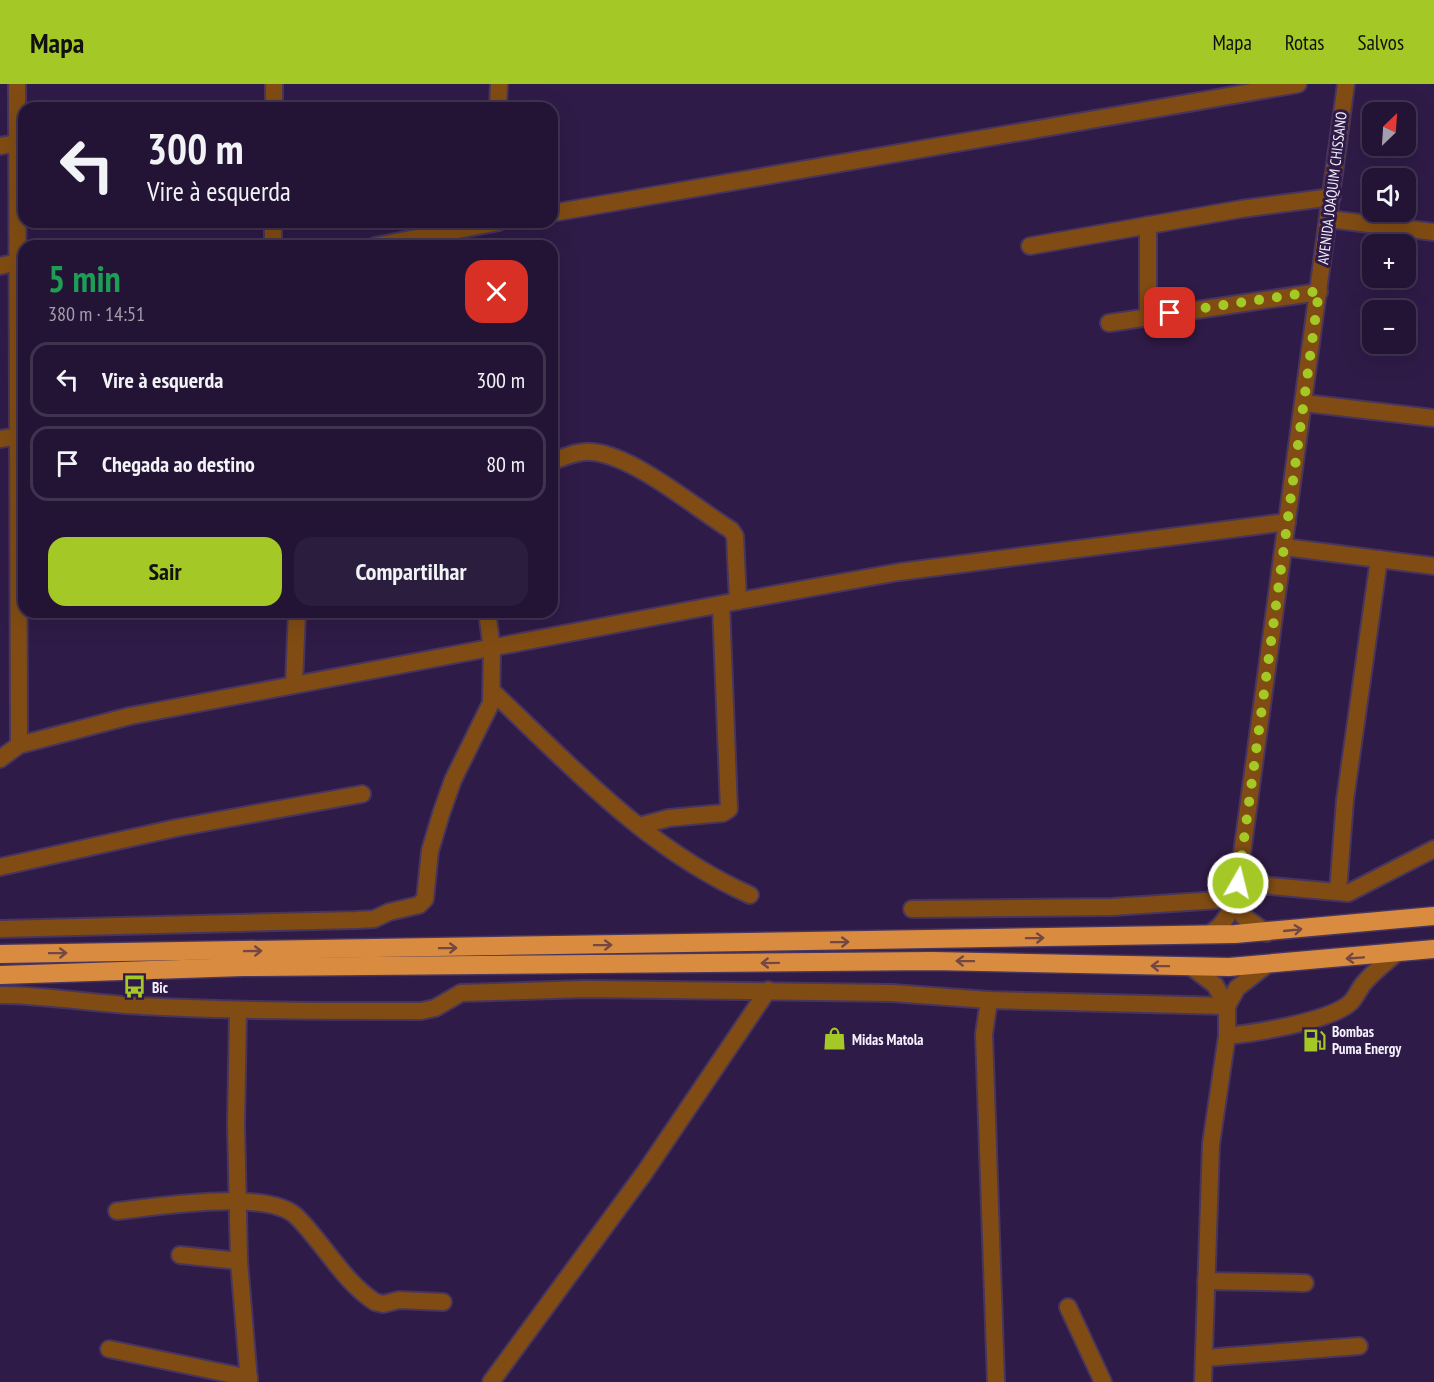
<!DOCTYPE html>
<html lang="pt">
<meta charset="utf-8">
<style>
:root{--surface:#231435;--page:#2b1d3d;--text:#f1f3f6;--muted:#a39ead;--line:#403350;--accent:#a4c825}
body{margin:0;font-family:"PT Sans Narrow",sans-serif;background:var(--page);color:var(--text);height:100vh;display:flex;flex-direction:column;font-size:22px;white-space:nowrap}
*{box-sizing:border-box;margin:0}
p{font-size:20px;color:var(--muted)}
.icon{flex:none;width:33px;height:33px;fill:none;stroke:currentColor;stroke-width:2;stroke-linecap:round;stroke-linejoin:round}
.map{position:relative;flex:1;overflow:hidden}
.panel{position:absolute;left:18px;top:156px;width:540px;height:378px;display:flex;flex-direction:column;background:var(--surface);border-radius:18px;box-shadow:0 6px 24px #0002,0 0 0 2px var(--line)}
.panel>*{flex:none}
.guide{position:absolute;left:18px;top:18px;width:540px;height:126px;border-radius:18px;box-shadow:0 6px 24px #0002,0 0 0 2px var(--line);background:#231435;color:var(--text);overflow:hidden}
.needle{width:39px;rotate:25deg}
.controls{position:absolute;left:1362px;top:18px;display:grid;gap:12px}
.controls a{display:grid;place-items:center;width:54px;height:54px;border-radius:12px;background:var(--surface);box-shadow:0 6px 24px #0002,0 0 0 2px var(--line);font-size:30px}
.pin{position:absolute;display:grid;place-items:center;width:51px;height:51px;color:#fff;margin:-26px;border-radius:12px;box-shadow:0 3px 9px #0006}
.me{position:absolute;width:66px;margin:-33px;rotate:8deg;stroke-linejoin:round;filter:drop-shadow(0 0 4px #0008)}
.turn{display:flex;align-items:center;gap:21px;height:126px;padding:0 30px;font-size:27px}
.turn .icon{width:78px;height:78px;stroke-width:2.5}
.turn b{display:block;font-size:42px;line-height:51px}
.round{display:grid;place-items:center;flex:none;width:63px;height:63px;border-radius:18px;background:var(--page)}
.overview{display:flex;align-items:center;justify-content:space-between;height:102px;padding:0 30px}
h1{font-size:36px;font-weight:600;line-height:45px;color:#1e9e55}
.action{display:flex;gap:12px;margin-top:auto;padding:12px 30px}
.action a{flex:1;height:69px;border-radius:18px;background:var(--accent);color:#111;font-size:24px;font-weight:600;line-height:69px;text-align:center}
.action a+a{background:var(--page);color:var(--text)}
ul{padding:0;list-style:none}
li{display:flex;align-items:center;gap:18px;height:75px;margin:0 12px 9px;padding:0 18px;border:3px solid var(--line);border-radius:18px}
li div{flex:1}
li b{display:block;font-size:22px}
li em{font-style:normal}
header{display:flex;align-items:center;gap:36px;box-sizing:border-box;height:84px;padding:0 30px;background:var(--accent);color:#111}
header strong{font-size:28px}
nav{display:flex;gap:33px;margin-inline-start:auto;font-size:21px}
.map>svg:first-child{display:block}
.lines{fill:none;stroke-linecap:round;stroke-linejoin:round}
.minor-casing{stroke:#47355d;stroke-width:20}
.highway-casing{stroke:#47355d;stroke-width:21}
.minor{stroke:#804c13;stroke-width:16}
.highway{stroke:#d98c40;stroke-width:18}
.oneway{stroke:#734844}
.route{stroke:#a4c825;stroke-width:10;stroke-dasharray:0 18}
.labels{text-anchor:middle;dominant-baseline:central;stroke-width:6;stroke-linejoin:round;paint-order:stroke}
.street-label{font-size:15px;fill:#f4f0fc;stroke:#2f1b47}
.poi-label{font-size:15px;font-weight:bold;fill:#f4f0fc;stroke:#2f1b47;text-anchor:start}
</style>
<header>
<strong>Mapa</strong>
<nav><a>Mapa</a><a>Rotas</a><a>Salvos</a></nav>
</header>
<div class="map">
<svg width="1434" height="1298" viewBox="0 0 1434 1298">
<rect width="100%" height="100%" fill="#2f1b47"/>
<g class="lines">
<defs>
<g id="minor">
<path d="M17,0L19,661"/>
<path d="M274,24V0"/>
<path d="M498,24L499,0"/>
<path d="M0,62L17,59"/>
<path d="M552,129L1298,0"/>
<path d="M1329,135L1434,148"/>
<path d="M1148,141V232"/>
<path d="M273,162V138"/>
<path d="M375,162L499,138"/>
<path d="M1030,162L1241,125L1332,113"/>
<path d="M0,182L19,178"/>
<path d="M1109,239L1319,208"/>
<path d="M1304,319L1434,334"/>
<path d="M0,355L18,352"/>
<path d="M552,377C565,373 579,366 593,368C636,373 694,423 731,446L735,452L738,517"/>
<path d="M1284,463L1434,482"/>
<path d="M294,600L297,528"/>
<path d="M493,608C572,683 648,766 750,811"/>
<path d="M0,675L19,661L130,632L738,517L899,488L1287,438"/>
<path d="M639,742L669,734L723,729L729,725L721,521"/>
<path d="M0,783L176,744L362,710"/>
<path d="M1238,799L1348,809L1434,765"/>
<path d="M1338,808L1345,716L1379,475"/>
<path d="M1234,815L1243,832L1267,849"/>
<path d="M912,825L1112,823L1234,815"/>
<path d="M0,845L356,836L374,835L389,828L419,821L425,815L430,767L441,730L453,696L491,619L492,565L487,528"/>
<path d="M1207,851C1229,840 1232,821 1238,799L1346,0"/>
<path d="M1190,882L1215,901L1227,922"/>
<path d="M0,911C48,911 94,920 142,922C235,927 328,927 421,927L435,924L461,909L586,905L892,909L989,916L1227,922"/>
<path d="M989,916L984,950L996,1298"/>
<path d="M238,928L236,1040L239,1177L249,1298"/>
<path d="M1227,952C1255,949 1332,937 1351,918C1356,913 1359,905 1364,899C1372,889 1384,880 1394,871"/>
<path d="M117,1127C156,1123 269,1104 297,1133C324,1160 343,1197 375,1218L383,1220L399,1216L443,1218"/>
<path d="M180,1171L239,1177"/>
<path d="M1206,1197L1305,1199"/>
<path d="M1068,1223L1103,1298"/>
<path d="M109,1265L249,1294"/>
<path d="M1204,1274L1359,1262"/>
<path d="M491,1298L645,1088L768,906"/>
<path d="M1203,1298L1211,1060L1227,952V922L1237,904L1268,880"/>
</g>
<g id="highway">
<path d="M0,870L1235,850L1434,832"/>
<path d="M0,891L243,883L932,877L1229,883L1434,865"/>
</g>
</defs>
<use href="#minor" class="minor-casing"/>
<use href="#highway" class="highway-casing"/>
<use href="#minor" class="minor"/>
<use href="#highway" class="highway"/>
</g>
<defs><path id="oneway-shaft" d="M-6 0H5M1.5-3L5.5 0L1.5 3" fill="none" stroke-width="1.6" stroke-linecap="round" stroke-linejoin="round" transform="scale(1.5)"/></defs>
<g class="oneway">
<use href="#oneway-shaft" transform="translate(1293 846) rotate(-6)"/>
<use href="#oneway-shaft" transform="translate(1035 854) rotate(-1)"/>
<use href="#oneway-shaft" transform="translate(840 858) rotate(-1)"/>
<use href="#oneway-shaft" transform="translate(603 861) rotate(-1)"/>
<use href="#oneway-shaft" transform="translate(448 864) rotate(-1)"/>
<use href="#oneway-shaft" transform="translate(253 867) rotate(-1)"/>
<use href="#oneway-shaft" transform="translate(58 869) rotate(-1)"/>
<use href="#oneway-shaft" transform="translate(1355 874) rotate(176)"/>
<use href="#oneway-shaft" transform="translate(965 877) rotate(-179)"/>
<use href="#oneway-shaft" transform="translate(770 879) rotate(179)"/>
<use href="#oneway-shaft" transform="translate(1160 882) rotate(-179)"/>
</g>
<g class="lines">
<path class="route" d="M1170,229L1319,207L1238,799"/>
</g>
<defs>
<symbol id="bus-bare" viewBox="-9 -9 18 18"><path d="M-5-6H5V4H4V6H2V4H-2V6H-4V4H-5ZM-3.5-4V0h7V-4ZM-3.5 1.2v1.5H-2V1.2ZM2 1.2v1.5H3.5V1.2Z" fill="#a4c825" stroke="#2f1b47" stroke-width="2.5" paint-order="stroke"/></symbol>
<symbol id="shop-bare" viewBox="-9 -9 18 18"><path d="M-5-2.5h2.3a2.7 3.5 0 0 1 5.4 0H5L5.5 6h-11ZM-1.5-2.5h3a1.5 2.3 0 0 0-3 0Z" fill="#a4c825" stroke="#2f1b47" stroke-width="2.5" paint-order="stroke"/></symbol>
<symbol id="fuel-bare" viewBox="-9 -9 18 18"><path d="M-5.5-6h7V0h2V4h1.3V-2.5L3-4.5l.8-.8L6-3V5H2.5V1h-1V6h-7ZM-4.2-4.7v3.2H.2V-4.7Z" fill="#a4c825" stroke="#2f1b47" stroke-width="2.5" paint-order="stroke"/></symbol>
</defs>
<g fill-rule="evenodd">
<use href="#bus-bare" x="118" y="886" width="33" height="33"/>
<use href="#shop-bare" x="818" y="938" width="33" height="33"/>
<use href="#fuel-bare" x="1298" y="940" width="33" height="33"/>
</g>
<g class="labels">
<g class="street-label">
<text transform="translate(1332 104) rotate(-83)">AVENIDA JOAQUIM CHISSANO</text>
</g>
<g class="poi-label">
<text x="152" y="903">Bic</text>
<text x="1332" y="947">Bombas<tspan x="1332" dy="17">Puma Energy</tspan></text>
<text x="852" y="955">Midas Matola</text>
</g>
</g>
</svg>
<div class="controls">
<a><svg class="needle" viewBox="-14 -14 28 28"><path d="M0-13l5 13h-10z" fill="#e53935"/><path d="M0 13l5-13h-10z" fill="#a39ead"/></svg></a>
<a><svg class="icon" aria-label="sound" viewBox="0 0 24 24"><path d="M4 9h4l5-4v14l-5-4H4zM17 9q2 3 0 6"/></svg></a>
<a>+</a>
<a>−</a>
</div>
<div class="pin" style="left:1170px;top:229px;background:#d93025"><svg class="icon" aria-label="arrive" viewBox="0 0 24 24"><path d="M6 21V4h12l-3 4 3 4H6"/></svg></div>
<svg class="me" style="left:1238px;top:799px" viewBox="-20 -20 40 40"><circle r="17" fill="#a4c825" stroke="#fff" stroke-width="3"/><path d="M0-11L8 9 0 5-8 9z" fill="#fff"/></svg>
<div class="guide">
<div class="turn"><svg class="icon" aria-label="left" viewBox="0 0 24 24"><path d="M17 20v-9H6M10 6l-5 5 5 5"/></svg><div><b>300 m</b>Vire à esquerda</div></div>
</div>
<section class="panel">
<div class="overview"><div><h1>5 min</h1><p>380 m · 14:51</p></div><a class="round" style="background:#d93025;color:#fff"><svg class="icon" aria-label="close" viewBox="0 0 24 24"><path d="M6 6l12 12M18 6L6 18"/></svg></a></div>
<ul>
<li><svg class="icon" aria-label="left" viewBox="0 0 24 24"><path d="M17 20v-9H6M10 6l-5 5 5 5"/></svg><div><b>Vire à esquerda</b></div><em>300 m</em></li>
<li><svg class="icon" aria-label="arrive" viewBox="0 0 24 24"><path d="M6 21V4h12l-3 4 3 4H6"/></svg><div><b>Chegada ao destino</b></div><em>80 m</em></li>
</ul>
<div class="action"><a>Sair</a><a>Compartilhar</a></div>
</section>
</div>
